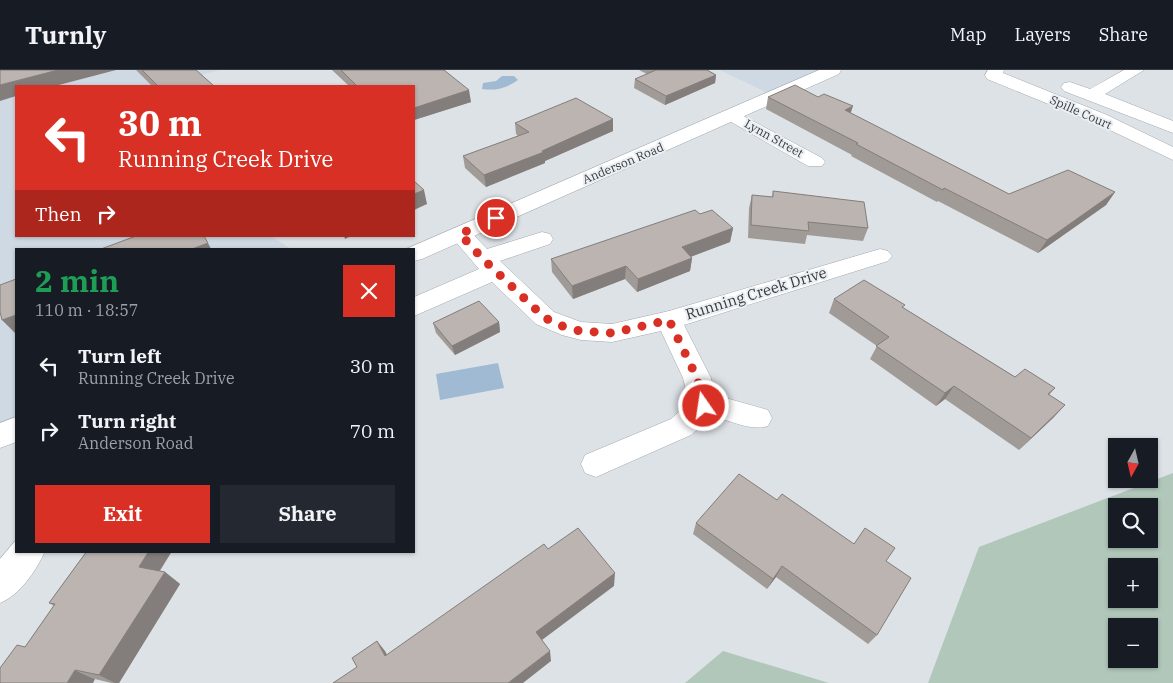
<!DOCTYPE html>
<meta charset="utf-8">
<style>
:root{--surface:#171b24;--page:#242831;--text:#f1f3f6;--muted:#9ea1a6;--line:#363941;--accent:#d93025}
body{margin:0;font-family:"IBM Plex Serif",serif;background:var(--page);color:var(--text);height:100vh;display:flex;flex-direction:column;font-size:19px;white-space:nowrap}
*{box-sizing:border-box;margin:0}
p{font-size:16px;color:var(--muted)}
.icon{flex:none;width:28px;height:28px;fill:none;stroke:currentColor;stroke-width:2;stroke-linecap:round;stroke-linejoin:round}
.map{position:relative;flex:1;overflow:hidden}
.drawer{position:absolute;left:15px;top:178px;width:400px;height:305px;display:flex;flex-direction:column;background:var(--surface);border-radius:0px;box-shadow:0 1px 4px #0004}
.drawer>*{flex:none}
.hud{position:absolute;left:15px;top:15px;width:400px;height:152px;border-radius:0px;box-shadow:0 1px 4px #0004;background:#d93025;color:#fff;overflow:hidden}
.needle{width:32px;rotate:188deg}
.tools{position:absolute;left:1108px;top:368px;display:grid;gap:10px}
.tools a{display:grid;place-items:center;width:50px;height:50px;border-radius:0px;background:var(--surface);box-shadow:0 1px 4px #0004;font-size:25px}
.pin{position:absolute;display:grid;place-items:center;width:42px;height:42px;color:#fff;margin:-21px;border:2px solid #fff;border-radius:50%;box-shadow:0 1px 5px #0007}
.me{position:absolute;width:55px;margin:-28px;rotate:347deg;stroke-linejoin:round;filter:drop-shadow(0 0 4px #0008)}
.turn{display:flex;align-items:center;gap:18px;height:105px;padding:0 20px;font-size:22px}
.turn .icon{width:65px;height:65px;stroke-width:2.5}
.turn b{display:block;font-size:35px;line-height:42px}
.then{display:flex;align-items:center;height:48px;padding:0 20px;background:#0003;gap:10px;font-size:19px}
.round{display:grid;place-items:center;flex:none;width:52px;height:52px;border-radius:0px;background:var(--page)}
.head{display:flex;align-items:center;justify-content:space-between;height:85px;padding:0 20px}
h1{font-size:30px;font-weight:800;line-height:38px;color:#1e9e55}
.button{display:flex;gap:10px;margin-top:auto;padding:10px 20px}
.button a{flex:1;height:58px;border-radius:0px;background:var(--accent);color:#fff;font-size:20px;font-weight:800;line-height:58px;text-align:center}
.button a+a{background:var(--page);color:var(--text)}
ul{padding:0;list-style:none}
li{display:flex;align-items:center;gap:15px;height:65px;padding:0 20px}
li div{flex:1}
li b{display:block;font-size:19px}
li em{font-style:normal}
header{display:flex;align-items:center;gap:30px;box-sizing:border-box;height:70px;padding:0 25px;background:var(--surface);border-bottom:1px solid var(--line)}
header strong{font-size:24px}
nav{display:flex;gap:28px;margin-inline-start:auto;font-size:18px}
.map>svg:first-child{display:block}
.built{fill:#ced9e4}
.green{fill:#b0c7ba;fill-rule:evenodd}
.water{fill:#9fbad2}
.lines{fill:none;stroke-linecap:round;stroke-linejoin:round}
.street-casing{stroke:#a3a8ad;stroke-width:1}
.secondary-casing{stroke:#a3a8ad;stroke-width:1}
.street{fill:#fff;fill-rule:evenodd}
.secondary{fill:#fff;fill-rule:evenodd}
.wall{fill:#a19b97}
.shaded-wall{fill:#837e7b}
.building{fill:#bbb4b0;stroke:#837e7b}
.route{stroke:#d93025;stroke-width:9;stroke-dasharray:0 16.2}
.labels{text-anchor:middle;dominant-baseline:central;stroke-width:4;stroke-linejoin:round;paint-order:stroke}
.far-street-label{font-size:12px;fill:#393b3e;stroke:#eaeff4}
.street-label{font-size:15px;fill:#393b3e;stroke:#eaeff4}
</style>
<header>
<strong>Turnly</strong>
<nav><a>Map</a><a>Layers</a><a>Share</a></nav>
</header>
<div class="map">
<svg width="1173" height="613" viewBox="0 0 1173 613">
<rect width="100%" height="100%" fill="#dde2e7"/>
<g class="built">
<path d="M0,0H219L162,16H16V166H271L291,179H16V359L0,366Z"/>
<path d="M720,0H833L774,26Z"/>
</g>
<g class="green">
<path d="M1173,403V613H928L979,477ZM1116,436H1149V469H1116ZM1116,496H1149V529H1116ZM1116,556H1149V589H1116Z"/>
<path d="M723,581L829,613H685Z"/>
</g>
<g class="water">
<path d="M502,6H514L518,10C507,18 496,21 482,19L483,13L496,11Z"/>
<path d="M498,293L504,318L440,330L436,304Z"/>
</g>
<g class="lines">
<defs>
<g id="street">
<path d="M988,0H1004L1003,3L1107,45L1173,77V90L1095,53L987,9L985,5Z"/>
<path d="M1124,0H1144L1105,24L1173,51V63L1064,21L1061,17L1064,13L1070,12L1090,19Z"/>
<path d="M732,40L822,88L825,92L822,96H808L726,49L723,45L726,41Z"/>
<path d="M460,157L468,159L487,179L542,162L550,164L553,169L550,174L500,191L554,242L581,252L612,254L669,241L880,179L888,181L892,186L888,191L684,255L711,308L715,325L768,340L772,348L768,356C750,362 730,349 711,347L691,365L596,407L585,403L581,394L585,385L671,349L689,332L683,308L661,261L612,272L581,270L562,265L536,254L492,212L414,246V227L479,199L449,164L452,159Z"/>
<path d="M16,470V481H45C36,501 20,525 0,533V489Z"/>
</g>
<g id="secondary">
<path d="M819,0H841L839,4L422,189L414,191V179H406Z"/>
<path d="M16,347V372L0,378V353Z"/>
</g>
</defs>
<use href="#street" class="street-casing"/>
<use href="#secondary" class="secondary-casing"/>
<use href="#street" class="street"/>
<use href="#secondary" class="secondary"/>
</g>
<g class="wall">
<path d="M136,0H196L214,16H152Z"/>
<path d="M332,0H444L471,32L414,50V16H349Z"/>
<path d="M639,0H707L716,5L715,13L665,35L634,18L635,9L647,4Z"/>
<path d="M768,27L851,44L1009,124L1115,122L1106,135L1038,183L938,131L937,132L851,86L852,85L766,39Z"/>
<path d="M515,53L613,61L545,91V93L486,117L465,98L463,86L518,66L516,64Z"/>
<path d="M773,121L868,158L863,171L807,165L805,174L748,168L749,138L752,125L772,127Z"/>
<path d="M700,144L733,158L730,172L691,186L692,188L690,201L637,222L625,209L573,229L552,202L551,189Z"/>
<path d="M834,229L903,238L1015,307L1055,318L1049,325L1065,335L1053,348L1019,380L945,329L936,336L870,289L877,276L829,243Z"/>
<path d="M499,252L500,262L455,285L436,263L433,253Z"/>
<path d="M777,430L854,474L886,491L877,565L868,574L776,507L767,519L693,464L696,453Z"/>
<path d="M87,481H172L160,501L165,502L180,514L119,613H111L95,609L25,577L54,536L49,533Z"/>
</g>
<g class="shaded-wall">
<path d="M58,0H116L55,16H16V26L0,31V15Z"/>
<path d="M716,5L715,13L665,35L666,26Z"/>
<path d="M469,20L471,32L414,50V38Z"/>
<path d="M853,36L849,48L845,40Z"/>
<path d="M613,49V61L545,91V93L486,117L484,105Z"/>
<path d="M424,120L427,134L414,140V124Z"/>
<path d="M1115,122L1106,135L1038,183L1047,170Z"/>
<path d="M733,158L730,172L680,191L682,177Z"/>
<path d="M344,166H351L345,169Z"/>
<path d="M208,173L211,179H192Z"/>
<path d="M692,188L690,201L637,222L638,209Z"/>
<path d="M626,196L625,209L573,229L572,216Z"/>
<path d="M16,245V263H15L2,250Z"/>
<path d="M499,252L500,262L455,285L452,276Z"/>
<path d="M954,316L945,329L936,336L945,323Z"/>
<path d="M1065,335L1053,348L1019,380L1031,368Z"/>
<path d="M149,481H172L154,509L139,497Z"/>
<path d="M782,496L776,507L767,519L773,509Z"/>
<path d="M165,502L180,514L119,613H115L99,605Z"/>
<path d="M615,503L614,516L538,573L536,562Z"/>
<path d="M377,571L385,581L393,596L385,586Z"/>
<path d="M550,581L551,591L523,613H508Z"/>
<path d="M75,600L95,609L93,613H67Z"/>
</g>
<g class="building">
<path d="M0,0H58L0,15Z"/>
<path d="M142,0H196L214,16H158Z"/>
<path d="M341,0H444L469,20L414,38V16H357Z"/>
<path d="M656,0H707L716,5L666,26L635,9Z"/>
<path d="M795,15L818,27L824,24L853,36L845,40L1009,124L1068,100L1115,122L1047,170L944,118L943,120L856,74L858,73L768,27Z"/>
<path d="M576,28L613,49L542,81L544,82L484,105L463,86L529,62L515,53Z"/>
<path d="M414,111L424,120L414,124Z"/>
<path d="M773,121L864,132L868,158L808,152L809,161L751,155L752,125L773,127Z"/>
<path d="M695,140L700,144L712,140L733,158L682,177L692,188L638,209L626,196L572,216L551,189Z"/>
<path d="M136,166H204L208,173L192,179H101Z"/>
<path d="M16,209V245L2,250L0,242V215Z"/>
<path d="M864,210L905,235L902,237L1015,307L1025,299L1055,318L1048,324L1065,335L1031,368L954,316L945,323L876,276L889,267L834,229Z"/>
<path d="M479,231L499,252L452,276L433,253Z"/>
<path d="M739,404L777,430L782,424L854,474L865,458L895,478L886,491L911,508L877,565L782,496L773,509L696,453Z"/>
<path d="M578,458L615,503L536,562L550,581L508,613H333L357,597L352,588L377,571L385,586L544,474L548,479Z"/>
<path d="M87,481H149L139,497L165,502L99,605L75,600L67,613H0V598L17,575L25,577L55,534L49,533Z"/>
</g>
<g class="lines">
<path class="route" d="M496,148L460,164L483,189L545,248L562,256L580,261L612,263L669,250L697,308L704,336"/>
</g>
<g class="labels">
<g class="far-street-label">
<text transform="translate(1081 42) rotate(24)">Spille Court</text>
<text transform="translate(774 68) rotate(29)">Lynn Street</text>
<text transform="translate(623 93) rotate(-23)">Anderson Road</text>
</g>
<g class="street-label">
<text transform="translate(756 223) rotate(-17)">Running Creek Drive</text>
</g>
</g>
</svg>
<div class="tools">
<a><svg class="needle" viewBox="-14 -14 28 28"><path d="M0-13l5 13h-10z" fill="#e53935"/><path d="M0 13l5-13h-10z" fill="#9ea1a6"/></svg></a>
<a><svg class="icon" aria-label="search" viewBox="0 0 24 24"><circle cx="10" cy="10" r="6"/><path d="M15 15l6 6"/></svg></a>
<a>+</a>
<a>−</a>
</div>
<div class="pin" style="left:496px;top:148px;background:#d93025"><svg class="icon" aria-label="arrive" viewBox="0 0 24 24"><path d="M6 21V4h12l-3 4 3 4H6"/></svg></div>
<svg class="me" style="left:704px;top:336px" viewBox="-20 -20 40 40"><circle r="17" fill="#d93025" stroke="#fff" stroke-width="3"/><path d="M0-11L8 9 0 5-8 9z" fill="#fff"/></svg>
<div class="hud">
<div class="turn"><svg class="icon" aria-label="left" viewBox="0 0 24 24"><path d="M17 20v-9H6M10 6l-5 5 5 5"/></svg><div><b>30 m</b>Running Creek Drive</div></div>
<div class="then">Then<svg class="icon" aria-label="right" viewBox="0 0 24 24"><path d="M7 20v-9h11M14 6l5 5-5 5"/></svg></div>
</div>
<section class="drawer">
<div class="head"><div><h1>2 min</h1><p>110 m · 18:57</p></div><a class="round" style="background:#d93025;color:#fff"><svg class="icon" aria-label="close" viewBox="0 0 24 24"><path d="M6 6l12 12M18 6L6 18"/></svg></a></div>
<ul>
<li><svg class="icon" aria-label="left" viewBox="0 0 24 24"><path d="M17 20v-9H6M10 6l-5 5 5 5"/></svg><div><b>Turn left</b><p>Running Creek Drive</p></div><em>30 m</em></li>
<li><svg class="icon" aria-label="right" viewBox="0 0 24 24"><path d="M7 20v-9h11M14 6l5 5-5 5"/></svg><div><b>Turn right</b><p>Anderson Road</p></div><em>70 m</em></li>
</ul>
<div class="button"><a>Exit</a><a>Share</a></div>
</section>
</div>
